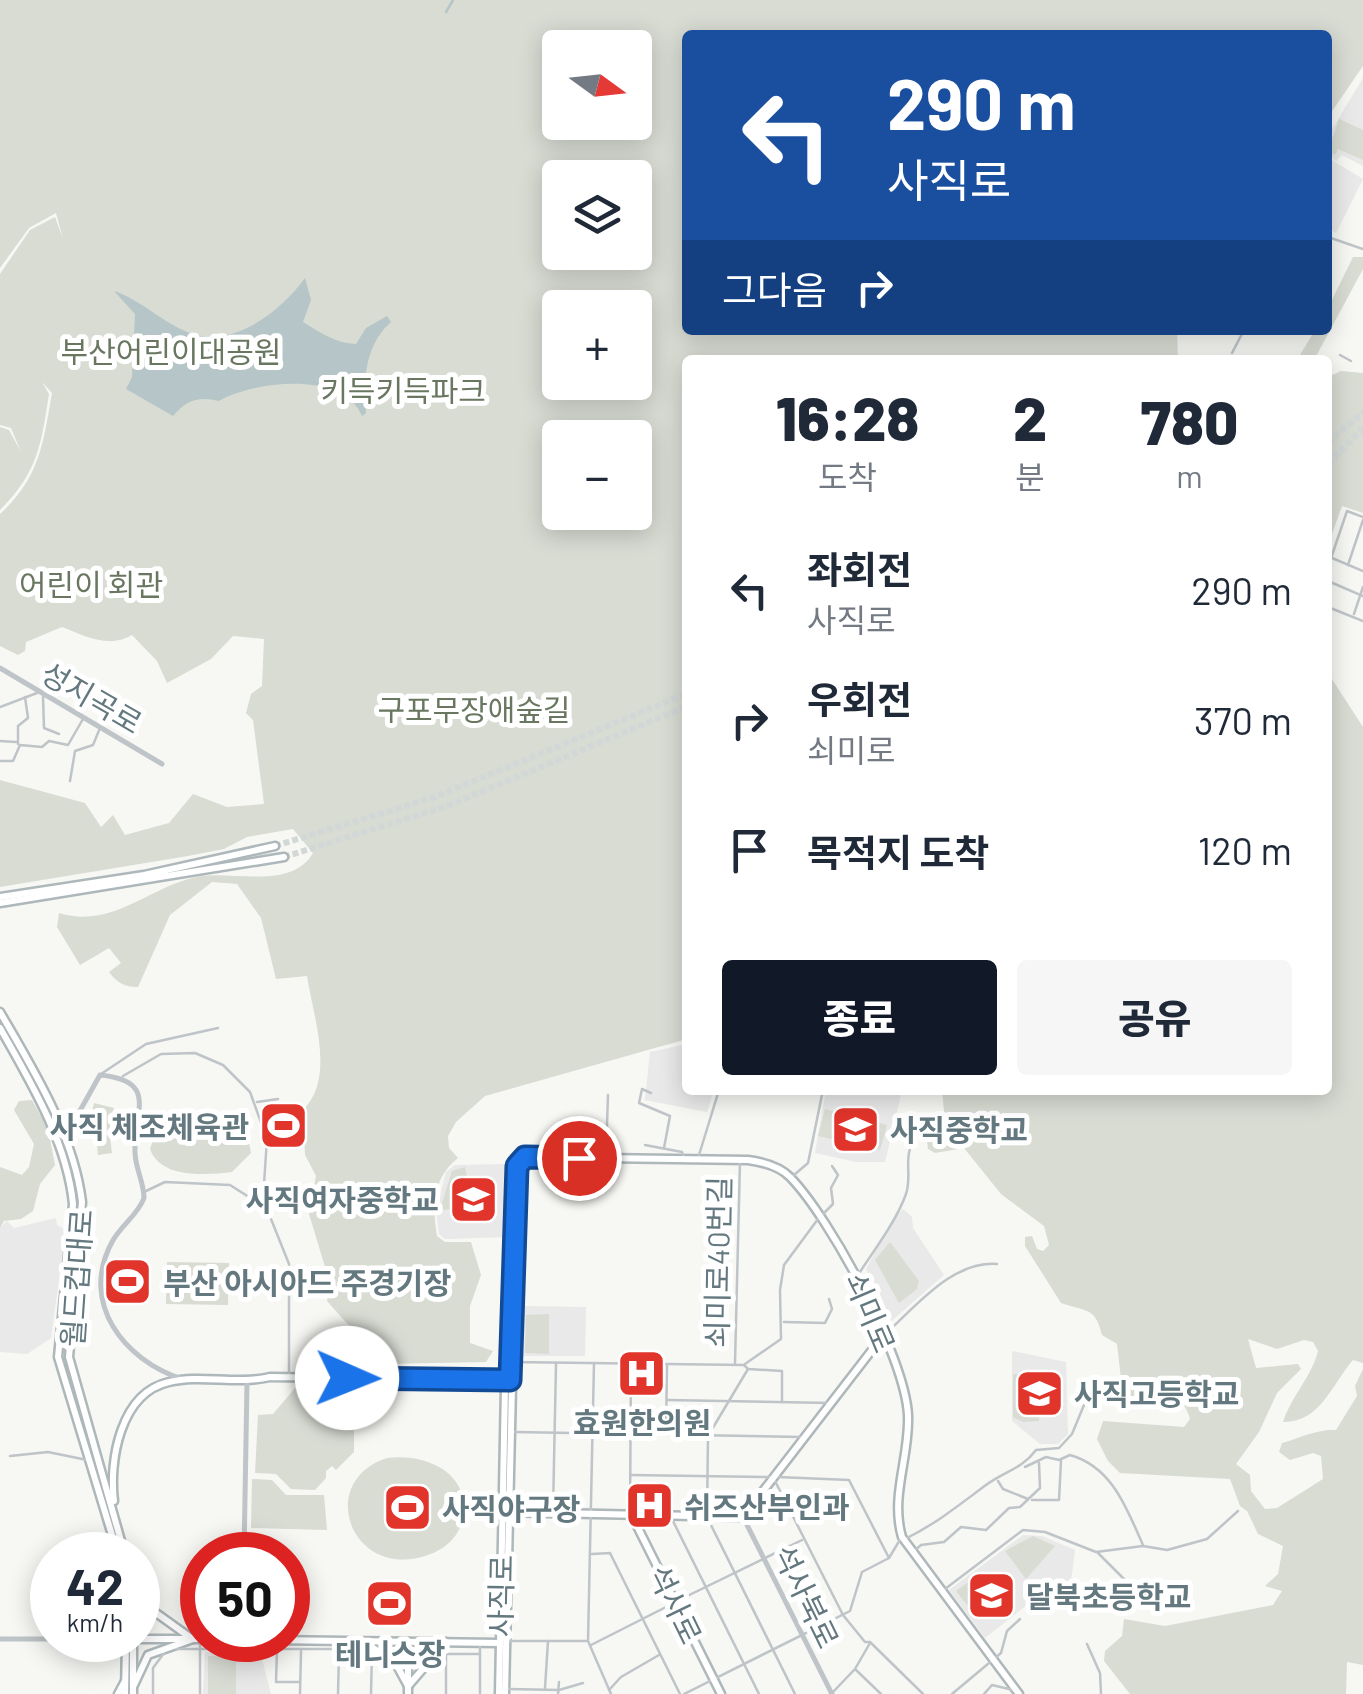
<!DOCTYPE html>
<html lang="ko">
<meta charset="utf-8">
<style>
:root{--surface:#fff;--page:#f6f6f7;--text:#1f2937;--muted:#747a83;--accent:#111827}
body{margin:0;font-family:Barlow,"Noto Sans KR",sans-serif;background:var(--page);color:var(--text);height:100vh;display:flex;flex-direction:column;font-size:38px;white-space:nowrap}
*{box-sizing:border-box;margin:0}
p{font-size:32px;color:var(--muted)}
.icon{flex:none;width:55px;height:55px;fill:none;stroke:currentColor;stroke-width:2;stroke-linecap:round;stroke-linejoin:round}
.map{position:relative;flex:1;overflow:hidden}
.panel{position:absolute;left:682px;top:355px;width:650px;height:740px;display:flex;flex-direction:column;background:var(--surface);border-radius:10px;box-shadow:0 5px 25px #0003}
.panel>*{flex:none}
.guide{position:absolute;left:682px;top:30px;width:650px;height:305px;border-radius:10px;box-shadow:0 5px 25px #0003;background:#1a4fa0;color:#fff;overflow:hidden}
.needle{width:65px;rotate:105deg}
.buttons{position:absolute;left:542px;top:30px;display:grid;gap:20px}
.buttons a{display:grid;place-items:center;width:110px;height:110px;border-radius:10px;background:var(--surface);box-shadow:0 5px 25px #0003;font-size:50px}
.speed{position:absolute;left:30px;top:1532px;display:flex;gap:20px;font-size:50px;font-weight:700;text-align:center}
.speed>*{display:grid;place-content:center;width:130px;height:130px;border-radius:50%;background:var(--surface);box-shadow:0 5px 25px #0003;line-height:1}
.speed small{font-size:25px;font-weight:400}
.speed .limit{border:15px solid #d22;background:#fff;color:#111}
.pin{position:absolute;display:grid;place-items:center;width:85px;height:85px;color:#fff;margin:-42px;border:5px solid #fff;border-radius:50%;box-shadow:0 2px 10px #0007}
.me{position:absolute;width:110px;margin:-55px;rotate:91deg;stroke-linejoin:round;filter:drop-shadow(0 0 8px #0008)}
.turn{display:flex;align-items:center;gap:35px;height:210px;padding:0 40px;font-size:45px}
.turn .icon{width:130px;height:130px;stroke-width:2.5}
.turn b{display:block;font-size:70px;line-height:85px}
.then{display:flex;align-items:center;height:95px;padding:0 40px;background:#0003;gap:20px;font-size:38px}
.eta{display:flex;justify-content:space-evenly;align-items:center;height:170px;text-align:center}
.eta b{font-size:60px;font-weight:800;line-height:70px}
.primary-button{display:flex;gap:20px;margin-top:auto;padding:20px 40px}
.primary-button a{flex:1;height:115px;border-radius:10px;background:var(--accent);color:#fff;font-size:40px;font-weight:800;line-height:115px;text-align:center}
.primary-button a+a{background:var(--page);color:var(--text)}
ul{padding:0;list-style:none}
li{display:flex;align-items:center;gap:30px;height:130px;padding:0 40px}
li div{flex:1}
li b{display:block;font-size:38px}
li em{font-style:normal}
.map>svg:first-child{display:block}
.built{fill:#e8e9e8}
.green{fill:#d8dcd3;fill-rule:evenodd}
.water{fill:#b6c5c7}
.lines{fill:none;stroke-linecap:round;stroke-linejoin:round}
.stream{stroke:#b6c5c7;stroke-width:2.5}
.secondary-tunnel{stroke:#d2d7d7;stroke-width:6;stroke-dasharray:6 3;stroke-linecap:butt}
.secondary-casing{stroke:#aeb7ba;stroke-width:11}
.minor{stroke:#bec4c7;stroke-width:2.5}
.tertiary{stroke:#bec4c7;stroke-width:5}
.secondary{stroke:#fff;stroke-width:6}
.route-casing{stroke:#114b97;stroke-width:25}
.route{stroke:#1a73e8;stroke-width:18}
.labels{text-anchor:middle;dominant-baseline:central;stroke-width:10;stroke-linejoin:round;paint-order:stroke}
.park-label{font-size:30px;fill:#697761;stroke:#fff}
.street-label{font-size:30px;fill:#63787f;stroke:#fff}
.poi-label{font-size:30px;font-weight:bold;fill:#63787f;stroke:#fff;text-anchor:start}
</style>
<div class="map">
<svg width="1363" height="1694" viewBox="0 0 1363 1694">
<rect width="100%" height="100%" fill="#f7f7f4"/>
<g class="built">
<path d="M1363,78V166L1342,155L1336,161L1328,155V136Z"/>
<path d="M1328,158L1363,179L1336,233L1328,228Z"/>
<path d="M687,1044L688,1090H714L707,1112L645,1100L650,1052Z"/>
<path d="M826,1090H902L885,1162H857L815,1153Z"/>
<path d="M510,1164L508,1237L445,1239L439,1234L436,1210L446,1172L455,1165Z"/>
<path d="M903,1209L912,1217L913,1228L944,1275L887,1325L866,1269L890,1223Z"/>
<path d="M56,1218L57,1225L66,1230L51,1338L27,1354L0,1352V1228L7,1221L14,1228Z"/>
<path d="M522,1306L586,1307L585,1356H522Z"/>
<path d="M1012,1351L1066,1362L1068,1434L1058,1444H1040L1012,1421Z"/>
<path d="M1023,1535L1042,1536L1075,1550L1069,1597L1032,1601L985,1638L949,1590Z"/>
<path d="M251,1651L252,1659H262L271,1694H203L205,1652Z"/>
</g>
<g class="green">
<path d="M0,0H1363V66L1328,117V35H688V330H1177L1178,360H688L687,1039L485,1096L456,1122L448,1136L449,1148L458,1158C433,1178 432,1205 437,1236L445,1242H471L481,1275L470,1306V1343L493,1351L486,1362L383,1364L327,1301L333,1275L326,1270L309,1214L316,1176L305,1155L303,1110C336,1078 313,1016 307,976L276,979L261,918L237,884L212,882L170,915L138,987C125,987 117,983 109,972L121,963L109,948L80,965L57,927L59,913C114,930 153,883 202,876C234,872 293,889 313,853L293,829L247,837L224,849L188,856L0,887V780L85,803L101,827L113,815L125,835L169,823L193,794L227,807L264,804L253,720L246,713L251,694L262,686L264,639L233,636L211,659L167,683L157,661L132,635C109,649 85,636 62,627L26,642L25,651L18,655L0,646V514C40,477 43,444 52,393L42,382L49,394C41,445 38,472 0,510V427L9,430L21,452L11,428L0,425V274L30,230L55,217L63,239L56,213L29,228L0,268ZM560,48H635V122H560ZM560,178H635V252H560ZM560,308H635V382H560ZM560,438H635V512H560Z"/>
<path d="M1339,119L1363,130V160L1338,149L1335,155L1328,151Z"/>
<path d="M1353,257H1363V269L1314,360H1297L1315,330H1328V308Z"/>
<path d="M1341,371L1363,373V513L1342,506L1328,545V377Z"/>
<path d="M1328,673L1363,727V1363L1353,1360C1332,1384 1320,1423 1283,1422C1292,1395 1311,1378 1318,1351L1313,1342L1304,1340L1277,1349L1248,1339L1256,1368L1298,1364L1301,1369L1277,1393L1259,1432L1236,1464L1250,1475L1251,1491L1265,1509L1277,1508L1323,1479L1321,1456L1313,1453L1290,1460L1279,1452L1282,1443C1300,1438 1316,1429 1336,1430L1357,1396L1355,1386L1363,1369V1665L1347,1662L1346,1694H1130L1104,1661L1105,1651L1122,1636L1124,1619L1165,1626L1273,1605L1282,1591L1265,1586L1278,1574L1283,1546L1258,1534L1247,1511L1240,1506L1230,1479L1120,1473L1108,1461L1097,1439L1103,1421L1184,1427L1190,1419C1185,1399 1167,1386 1147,1381L1145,1396L1134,1407L1124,1405L1117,1344L1102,1335C1095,1306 1086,1312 1061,1303L1025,1246V1237L1032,1236L1037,1249L1043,1251L1049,1245L1044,1226L1001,1194L964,1148L935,1153L928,1149L926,1131L940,1139L952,1128L945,1121L942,1090H1328Z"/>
<path d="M32,1100L48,1129L55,1165L40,1184L33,1211L21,1219L4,1221L0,1228V1167L22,1175L29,1167L34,1144L14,1110L19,1101Z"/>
<path d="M94,1103L114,1108L109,1130L112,1153L98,1155L95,1127L89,1126Z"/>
<path d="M825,1109L887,1125L880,1150L818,1136Z"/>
<path d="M161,1117L244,1119L251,1153L232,1172C205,1175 161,1179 150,1149Z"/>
<path d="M465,1167L467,1177H487L486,1222H458L456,1209L440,1210L452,1171Z"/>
<path d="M890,1242L919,1281L917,1289L899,1303L875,1260Z"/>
<path d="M167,1262L229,1263L228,1305L166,1304Z"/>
<path d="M549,1314V1354L525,1353L526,1315Z"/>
<path d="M1013,1374H1039V1421L1023,1422L1013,1417Z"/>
<path d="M295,1388L314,1389L354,1431V1452L336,1470L332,1466L326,1471V1478L315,1490L291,1489L276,1474L255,1473L258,1415L273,1414Z"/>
<path d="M387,1458C427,1453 470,1473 464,1518C458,1537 446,1549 428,1555C352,1582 314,1482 387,1458Z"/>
<path d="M252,1479L272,1480L286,1495H324L327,1530L251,1528Z"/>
<path d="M1033,1536L1055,1546L1026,1579L1005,1551Z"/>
<path d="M975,1577L995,1600L975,1615L956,1591Z"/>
<rect x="208" y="1656" width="28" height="38"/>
</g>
<path class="water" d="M305,278L311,300L303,322C321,333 335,343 356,344L366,328L387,316L391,322C365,345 363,380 366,413L362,416C344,370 253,381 219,401C199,396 186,400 173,416L126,389L132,377L135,314L114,291C141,300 163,323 190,333C234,349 282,310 305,278Z"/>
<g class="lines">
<path class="stream" d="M446,12L453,0"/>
<g class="secondary-tunnel">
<path d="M1328,443L1363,412"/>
<path d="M1328,464L1363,428"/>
<path d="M275,846L435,797L688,693"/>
<path d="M284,857L447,806L688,706"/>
</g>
<defs>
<g id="secondary">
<path d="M0,897L144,875L275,846"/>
<path d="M0,903L284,857"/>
<path d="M0,1012C33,1069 74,1135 82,1202L69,1357L125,1555"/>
<path d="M0,1028C30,1081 67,1142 73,1204L58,1357L118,1555"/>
<path d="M114,1501C109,1461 120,1393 169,1382C201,1374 236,1385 270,1377L510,1380"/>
<path d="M502,1512L743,1517L882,1337"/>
<path d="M632,1516L721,1694"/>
<path d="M138,1600L191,1638"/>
<path d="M138,1639H202"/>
<path d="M270,1640L500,1643"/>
<path d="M365,1643L395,1662L408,1686"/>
<path d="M134,1685L148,1655L193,1639"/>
<path d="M409,1685L446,1642"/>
<path d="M118,1694L125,1681"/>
<path d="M125,1694L126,1640"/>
<path d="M133,1694V1640"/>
<path d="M408,1694V1642"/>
<path d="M499,1694L505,1386L509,1381"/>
<path d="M505,1694L517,1166L525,1157L748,1160C763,1162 779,1166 790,1177C831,1219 905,1357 908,1415C910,1456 890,1496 902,1537L1019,1694"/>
</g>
</defs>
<use href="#secondary" class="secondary-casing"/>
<g class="minor">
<path d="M1328,237L1363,249"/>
<path d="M1232,353L1244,330"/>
<path d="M1340,355L1351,361"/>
<path d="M1332,558L1363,571"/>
<path d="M1348,565L1363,520"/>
<path d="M1328,567L1347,511L1363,517"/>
<path d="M1328,581L1363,596"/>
<path d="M1328,607L1363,621"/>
<path d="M1354,614L1363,587"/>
<path d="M43,697L44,728L59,734"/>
<path d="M0,707L37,693"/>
<path d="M0,741L16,742"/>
<path d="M18,744V726L28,718L25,697"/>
<path d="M0,761H13L20,745L42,747L49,741L68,745L83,719"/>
<path d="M70,781L75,751L93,745L100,728"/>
<path d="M101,1074L146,1044L218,1028"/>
<path d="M123,1076L161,1054L195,1053L223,1065L250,1092L267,1139L263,1199L289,1264V1376"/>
<path d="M651,1093L642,1089L639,1103L670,1116L664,1148"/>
<path d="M257,1102L278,1099"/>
<path d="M645,1145L682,1152L684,1157"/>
<path d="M606,1154L608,1095"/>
<path d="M699,1155L719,1090"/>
<path d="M794,1175L808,1163L823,1090"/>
<path d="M146,1191L165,1182L230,1185L263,1206"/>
<path d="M823,1214L833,1204L831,1188L838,1175L832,1166"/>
<path d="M858,1275C874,1250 896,1222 906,1194C914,1171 897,1148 926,1131"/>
<path d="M784,1322L825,1323L832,1309L829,1299"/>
<path d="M884,1335C916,1307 951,1261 997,1264"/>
<path d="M594,1363L588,1641L611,1694"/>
<path d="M735,1363L740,1161"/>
<path d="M745,1364L781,1339L780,1290L784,1265L818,1219"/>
<path d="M748,1369L708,1436L707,1517L795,1694"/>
<path d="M494,1377L510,1362L744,1365L748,1369L782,1371V1402"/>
<path d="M667,1400L830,1403"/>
<path d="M514,1432L800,1437"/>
<path d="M666,1432L667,1365"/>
<path d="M10,1456L48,1452L87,1460"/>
<path d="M1025,1467L1046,1457L1059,1460L1070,1455C1112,1467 1126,1507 1143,1545"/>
<path d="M630,1475L770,1477"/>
<path d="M778,1477L849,1480L889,1558"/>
<path d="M774,1479L843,1615L865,1642H870L923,1694"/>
<path d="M998,1481L1003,1489L1028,1499"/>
<path d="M1032,1500H1059L1061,1461"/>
<path d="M553,1511L556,1364"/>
<path d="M630,1512L631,1365"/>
<path d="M671,1517L759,1694"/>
<path d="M907,1538C937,1523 959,1505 986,1485C1005,1471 1022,1469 1036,1450L1059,1448L1072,1434L1084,1405"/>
<path d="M914,1551L921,1545L944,1542L961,1527L986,1530L1009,1508L1020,1507L1040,1488L1039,1463"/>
<path d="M1098,1553L1138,1593L1163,1602"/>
<path d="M592,1554L610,1553L680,1694"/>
<path d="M945,1589L1023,1530L1045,1532L1096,1552L1143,1546L1167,1550L1207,1539L1238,1511"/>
<path d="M679,1600L802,1540"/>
<path d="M200,1640V1694"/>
<path d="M509,1641H586"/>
<path d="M1087,1644L1100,1673L1101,1694"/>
<path d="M591,1645L672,1604"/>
<path d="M176,1649H368"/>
<path d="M277,1649L276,1682H300"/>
<path d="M447,1654H479"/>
<path d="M856,1670L881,1694"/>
<path d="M545,1688L548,1641"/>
<path d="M507,1689L559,1690L583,1683"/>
<path d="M609,1690L621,1677L659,1655"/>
<path d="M833,1692L855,1669L870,1643"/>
<path d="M153,1694V1668L164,1653"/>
<path d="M300,1694L301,1651"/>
<path d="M338,1694L339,1651"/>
<path d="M371,1694L372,1651"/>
<path d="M446,1694V1644"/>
<path d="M480,1694V1646"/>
<path d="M558,1694L559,1682"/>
<path d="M684,1694L850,1611L862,1572L889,1558L901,1538"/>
<path d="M952,1694L1001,1653L1007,1631L1020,1619"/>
<path d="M984,1694L992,1685L1013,1690"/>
</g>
<g class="tertiary">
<path d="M0,668L162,764"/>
<path d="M56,1142L68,1132L100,1075C160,1081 133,1112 135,1152C135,1168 144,1182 144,1198C138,1215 121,1225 112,1242C79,1303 124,1360 182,1379"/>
<path d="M743,1517L832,1694"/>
<path d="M244,1555L247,1383"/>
<path d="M0,1639H52"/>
</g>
<use href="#secondary" class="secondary"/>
</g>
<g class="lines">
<defs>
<path id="route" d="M347,1378L510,1380L517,1166L525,1157L579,1158"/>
</defs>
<use href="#route" class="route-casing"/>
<use href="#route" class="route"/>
</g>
<defs>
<symbol id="stadium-square" viewBox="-11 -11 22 22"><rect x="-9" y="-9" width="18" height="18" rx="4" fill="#e1342b" stroke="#fff"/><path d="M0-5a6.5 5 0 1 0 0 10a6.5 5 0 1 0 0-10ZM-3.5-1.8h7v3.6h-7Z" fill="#fff"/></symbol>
<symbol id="school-square" viewBox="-11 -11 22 22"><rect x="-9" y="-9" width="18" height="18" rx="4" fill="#e1342b" stroke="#fff"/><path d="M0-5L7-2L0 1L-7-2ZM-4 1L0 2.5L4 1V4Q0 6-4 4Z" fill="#fff"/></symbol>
<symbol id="hospital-square" viewBox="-11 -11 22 22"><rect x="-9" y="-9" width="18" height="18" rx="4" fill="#e1342b" stroke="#fff"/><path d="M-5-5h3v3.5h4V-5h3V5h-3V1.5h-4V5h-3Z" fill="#fff"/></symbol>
</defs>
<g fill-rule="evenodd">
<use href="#stadium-square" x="256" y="1098" width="55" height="55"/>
<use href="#school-square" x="828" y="1102" width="55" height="55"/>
<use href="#school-square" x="446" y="1172" width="55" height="55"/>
<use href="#stadium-square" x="100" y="1254" width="55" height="55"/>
<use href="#hospital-square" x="614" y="1346" width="55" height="55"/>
<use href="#school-square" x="1012" y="1366" width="55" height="55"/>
<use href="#hospital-square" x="622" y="1478" width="55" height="55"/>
<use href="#stadium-square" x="380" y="1480" width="55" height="55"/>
<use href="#school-square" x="964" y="1568" width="55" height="55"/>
<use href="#stadium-square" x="362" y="1576" width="55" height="55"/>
</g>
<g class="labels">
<g class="park-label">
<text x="171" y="351">부산어린이대공원</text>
<text x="403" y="390">키득키득파크</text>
<text x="91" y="584">어린이 회관</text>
<text x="474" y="709">구포무장애숲길</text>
</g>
<g class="street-label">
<text transform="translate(92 697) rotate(30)">성지곡로</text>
<text transform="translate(717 1262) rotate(-89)">쇠미로40번길</text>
<text transform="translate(76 1278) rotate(-86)">월드컵대로</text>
<text transform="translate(871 1312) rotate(67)">쇠미로</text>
<text transform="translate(500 1596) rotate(-89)">사직로</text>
<text transform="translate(807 1596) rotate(64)">석사북로</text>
<text transform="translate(676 1604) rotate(64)">석사로</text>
</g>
<g class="poi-label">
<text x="249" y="1126" text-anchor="end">사직 체조체육관</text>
<text x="890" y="1129">사직중학교</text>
<text x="439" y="1199" text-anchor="end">사직여자중학교</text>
<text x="163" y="1282">부산 아시아드 주경기장</text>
<text x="1074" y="1393">사직고등학교</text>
<text x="642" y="1422" text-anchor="middle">효원한의원</text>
<text x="684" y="1506">쉬즈산부인과</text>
<text x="442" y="1508">사직야구장</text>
<text x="1026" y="1596">달북초등학교</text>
<text x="390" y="1653" text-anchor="middle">테니스장</text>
</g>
</g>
</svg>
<div class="buttons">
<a><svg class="needle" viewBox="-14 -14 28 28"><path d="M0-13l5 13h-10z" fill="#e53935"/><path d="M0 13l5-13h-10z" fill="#747a83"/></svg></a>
<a><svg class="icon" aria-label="layers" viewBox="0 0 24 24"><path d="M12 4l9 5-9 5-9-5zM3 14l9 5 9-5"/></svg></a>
<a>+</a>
<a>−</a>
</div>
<div class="speed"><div>42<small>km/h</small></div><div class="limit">50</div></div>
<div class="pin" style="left:579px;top:1158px;background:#d93025"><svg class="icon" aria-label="arrive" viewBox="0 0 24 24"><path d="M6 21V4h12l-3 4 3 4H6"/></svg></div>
<svg class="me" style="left:347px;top:1378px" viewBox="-20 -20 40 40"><circle r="19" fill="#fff"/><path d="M0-13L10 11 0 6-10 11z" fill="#1a73e8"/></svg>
<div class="guide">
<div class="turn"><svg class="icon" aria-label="left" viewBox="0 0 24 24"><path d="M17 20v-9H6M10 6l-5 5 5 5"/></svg><div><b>290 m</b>사직로</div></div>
<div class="then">그다음<svg class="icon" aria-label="right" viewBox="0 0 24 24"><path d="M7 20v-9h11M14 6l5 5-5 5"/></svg></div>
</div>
<section class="panel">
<div class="eta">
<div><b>16:28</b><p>도착</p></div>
<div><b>2</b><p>분</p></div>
<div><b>780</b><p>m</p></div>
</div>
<ul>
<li><svg class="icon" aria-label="left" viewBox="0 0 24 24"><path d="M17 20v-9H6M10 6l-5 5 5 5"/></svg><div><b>좌회전</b><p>사직로</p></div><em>290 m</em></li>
<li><svg class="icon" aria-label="right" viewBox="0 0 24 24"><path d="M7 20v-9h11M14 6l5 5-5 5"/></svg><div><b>우회전</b><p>쇠미로</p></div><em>370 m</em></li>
<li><svg class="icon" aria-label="arrive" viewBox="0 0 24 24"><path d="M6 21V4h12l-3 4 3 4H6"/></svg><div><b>목적지 도착</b></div><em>120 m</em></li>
</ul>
<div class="primary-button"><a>종료</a><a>공유</a></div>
</section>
</div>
